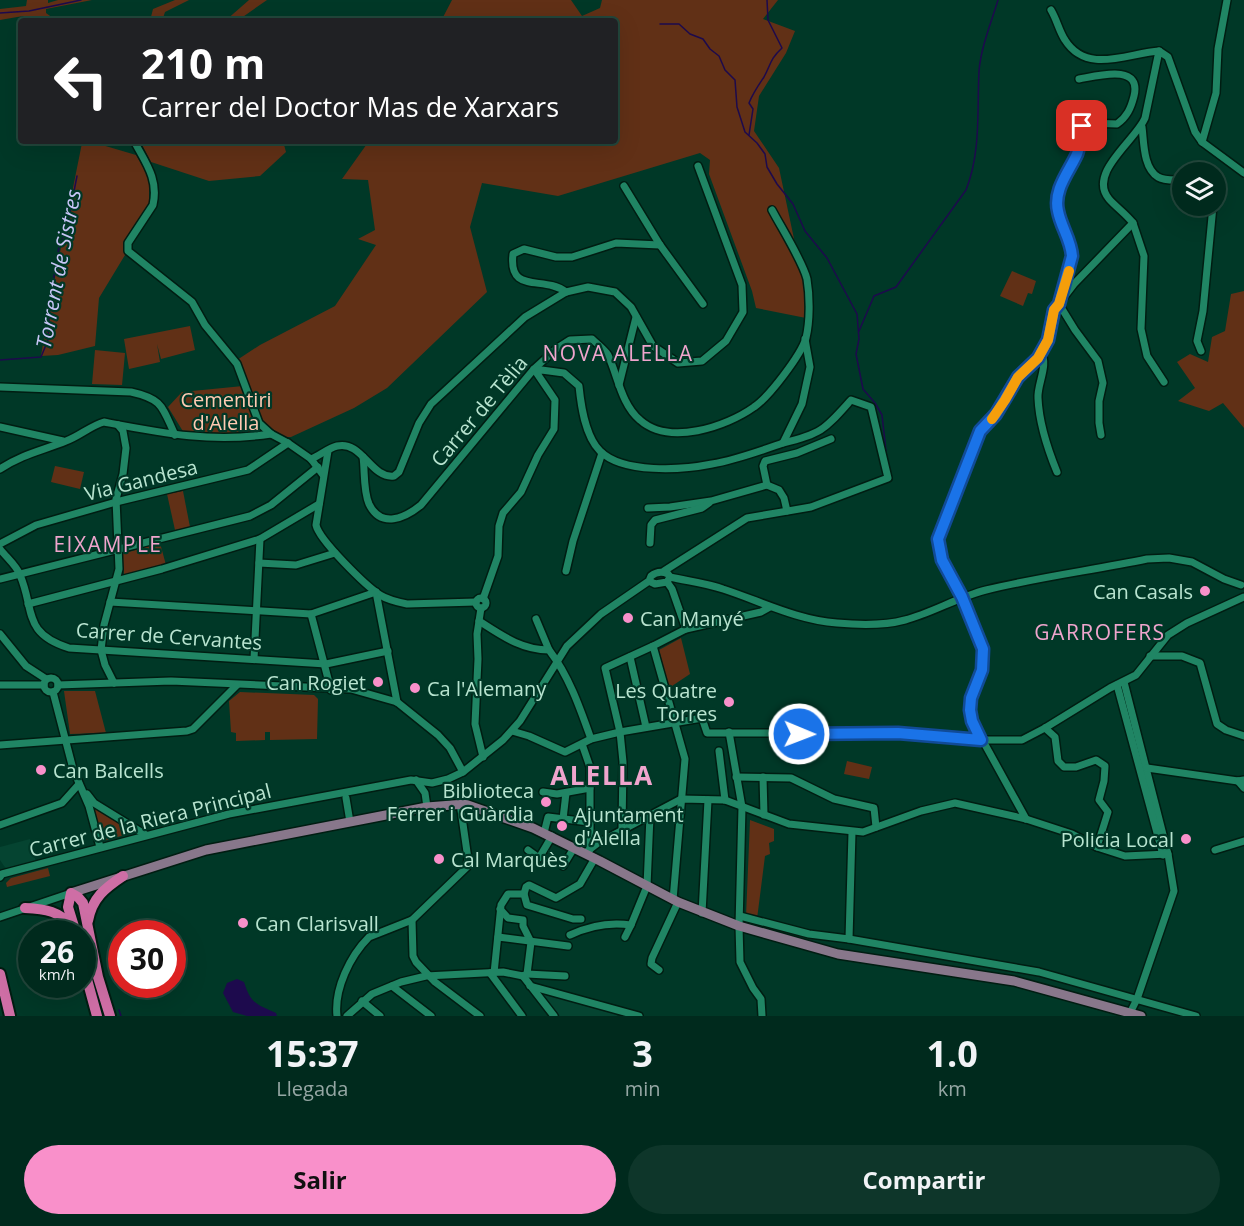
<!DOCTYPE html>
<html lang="es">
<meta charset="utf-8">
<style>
:root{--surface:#002a1d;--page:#0e362a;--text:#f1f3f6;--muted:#95a7a4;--line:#22463b;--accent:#f990ca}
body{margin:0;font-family:"Open Sans",sans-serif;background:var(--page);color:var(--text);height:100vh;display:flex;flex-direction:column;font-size:22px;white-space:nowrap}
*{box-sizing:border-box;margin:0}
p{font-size:20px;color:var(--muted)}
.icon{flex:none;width:33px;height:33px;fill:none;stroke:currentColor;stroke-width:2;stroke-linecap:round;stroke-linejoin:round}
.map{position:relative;height:1016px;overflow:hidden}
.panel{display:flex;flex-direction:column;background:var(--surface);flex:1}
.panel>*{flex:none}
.hud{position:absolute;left:18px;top:18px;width:600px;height:126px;border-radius:6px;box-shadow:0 6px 24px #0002,0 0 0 2px var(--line);background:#202124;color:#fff;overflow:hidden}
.controls{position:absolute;left:1172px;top:162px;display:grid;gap:12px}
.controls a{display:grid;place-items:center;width:54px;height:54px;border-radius:50%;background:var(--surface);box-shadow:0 6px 24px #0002,0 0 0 2px var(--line);font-size:30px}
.speed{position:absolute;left:18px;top:920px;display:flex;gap:12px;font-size:30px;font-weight:700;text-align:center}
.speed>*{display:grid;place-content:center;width:78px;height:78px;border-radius:50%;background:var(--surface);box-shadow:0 6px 24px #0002,0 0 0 2px var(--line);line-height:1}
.speed small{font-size:15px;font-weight:400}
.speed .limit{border:9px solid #d22;background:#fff;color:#111}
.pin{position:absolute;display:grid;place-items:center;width:51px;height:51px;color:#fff;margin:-26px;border-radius:12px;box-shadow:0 3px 9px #0006}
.me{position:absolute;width:66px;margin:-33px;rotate:91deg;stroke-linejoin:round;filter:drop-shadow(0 0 4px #0008)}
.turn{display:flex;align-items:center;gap:21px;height:126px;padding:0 24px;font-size:27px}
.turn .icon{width:78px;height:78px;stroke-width:2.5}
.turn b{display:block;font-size:42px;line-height:51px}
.eta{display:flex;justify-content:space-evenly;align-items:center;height:102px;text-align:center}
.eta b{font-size:36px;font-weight:700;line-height:42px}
.cta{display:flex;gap:12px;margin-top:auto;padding:12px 24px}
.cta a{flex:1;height:69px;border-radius:36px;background:var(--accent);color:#111;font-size:24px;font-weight:700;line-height:69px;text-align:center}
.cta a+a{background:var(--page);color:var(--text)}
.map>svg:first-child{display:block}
.built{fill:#054431}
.green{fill:#613016}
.water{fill:#1d0a4d}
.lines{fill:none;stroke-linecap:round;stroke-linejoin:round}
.stream{stroke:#1d0a4d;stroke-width:1.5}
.minor-casing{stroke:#001d12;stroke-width:10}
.major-casing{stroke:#001d12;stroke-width:12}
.highway-casing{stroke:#001d12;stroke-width:14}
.minor{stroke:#208564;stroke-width:7}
.major{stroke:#88778b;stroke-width:9}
.highway{stroke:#ce6ea5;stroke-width:10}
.route-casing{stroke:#114b97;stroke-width:15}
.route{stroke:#1a73e8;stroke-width:10}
.slow{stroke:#f59e0b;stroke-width:10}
.poi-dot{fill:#f990ca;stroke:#003827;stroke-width:2}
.labels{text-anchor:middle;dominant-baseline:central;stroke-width:4.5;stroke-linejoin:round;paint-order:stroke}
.park-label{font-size:20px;fill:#ffcab2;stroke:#003827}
.street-label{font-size:20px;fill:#b8e4d0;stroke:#003827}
.poi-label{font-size:20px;fill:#b8e4d0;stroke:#003827;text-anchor:start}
.water-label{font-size:21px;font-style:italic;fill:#c6c5f6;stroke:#003827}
.neighbourhood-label{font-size:21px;letter-spacing:1.5px;fill:#efa5cd;stroke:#003827}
.district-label{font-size:26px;font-weight:bold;letter-spacing:1.5px;fill:#efa5cd;stroke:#003827}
</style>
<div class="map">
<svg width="1244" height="1016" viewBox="0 0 1244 1016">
<rect width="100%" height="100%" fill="#003827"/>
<g class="built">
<path d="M30,839L36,862L7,869L4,866L0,860V847Z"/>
<path d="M538,989L616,1011L617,1016H560Z"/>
</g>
<g class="green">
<path d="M27,0H48V3L58,0H92L46,9V13L57,21L23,16L0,20V9L26,6Z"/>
<path d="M175,0H189L165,12L162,21H150L153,9Z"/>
<path d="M249,0H267L237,21H225Z"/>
<path d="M452,0H571L582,16L600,8L602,0H778L763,19L795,31L786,53L759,96L754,131L779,168L811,319L756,308L752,291L709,174L710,160L700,153L558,196L482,183L470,227L487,292L387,388L354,408L291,437H281L266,428L237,360L260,345L335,306L376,245L358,239L375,230L368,180L342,179L369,141H615V21H441Z"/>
<path d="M140,141H283L286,152L260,176L209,181L151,162Z"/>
<path d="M92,142L136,155L149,177V205L125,241V255L99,298L95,346L58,355L41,356L49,307L82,143Z"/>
<path d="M1012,271L1036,281L1032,294L1028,293L1023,306L1000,296Z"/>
<path d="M1244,291V428L1223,403L1209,411L1178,401L1195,388L1177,362L1190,354L1208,362L1212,337L1225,331L1231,294Z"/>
<path d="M190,326L195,350L161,359L157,344L160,362L129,369L124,339Z"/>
<path d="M95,350L125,353L122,385L92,384Z"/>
<path d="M243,386L251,414L259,433H184L168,407L182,392Z"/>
<path d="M55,466L84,472L80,489L51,482Z"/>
<path d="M183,491L190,527L175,530L167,494Z"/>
<path d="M160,543L166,565L127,575L124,574L122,554Z"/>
<path d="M681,638L690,674L669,688L659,650Z"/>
<path d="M64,691H95L106,733L70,734Z"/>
<path d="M240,692L314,695L318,699L317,739L270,740V732H265V740L236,741V733L231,732L229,701Z"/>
<path d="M847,761L872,767L869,779L844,774Z"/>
<path d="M94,805L130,828L132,833L100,842L92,807Z"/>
<path d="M750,820L774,829V841L769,843L770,854L765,856L757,919L746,917Z"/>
<path d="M48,868L50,876L7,887L6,883L11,878Z"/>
</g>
<path class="water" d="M237,979L244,982C251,1004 256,1004 276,1013L277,1016H247L233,1012L223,993L227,983Z"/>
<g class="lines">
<g class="stream">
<path d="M0,13L29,11L81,0"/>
<path d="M660,24H679L690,34L703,39L710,49L719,56L725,70L735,80L737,107L745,132L757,143L765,154L767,167L777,184L793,204L805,231L827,258L857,314L859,339L856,354L863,389L875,403L882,415L887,460"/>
<path d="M749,135L753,109L749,103C753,93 758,86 764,77C771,64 770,59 782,48L768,20L767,0"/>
<path d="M859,331L874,296L896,287L966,190C981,152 977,112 979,71C981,47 991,23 998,0"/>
<path d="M0,360L41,357L48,340L50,300L59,247L66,232L77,176"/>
<path d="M119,1010L121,1016"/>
</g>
<defs>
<g id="minor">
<path d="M1051,10C1057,20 1059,31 1065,40C1087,75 1128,53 1159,51"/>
<path d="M1079,79C1097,76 1142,63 1134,96C1131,108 1127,117 1117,124L1089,123L1082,126C1079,134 1081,141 1079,149C1072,170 1053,188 1058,211C1061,227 1071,240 1072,256L1059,304L1075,330L1098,361L1103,383L1099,401V423L1101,435"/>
<path d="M1142,127C1144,142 1143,168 1158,177C1164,181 1175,180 1182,180"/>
<path d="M134,141C145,162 159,179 153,205L128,243V251L192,302L205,325L237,364L259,423L271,434L288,443L311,459L323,475"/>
<path d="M1202,142L1244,173"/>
<path d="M624,186L660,245L703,304"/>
<path d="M1133,223L1144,256L1141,329L1147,356L1164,382"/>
<path d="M566,292C544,275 508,295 513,254L524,249L556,257H572L616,243L660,245"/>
<path d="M1201,351L1197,341L1203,311L1213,206"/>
<path d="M1041,352C1049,365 1037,384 1038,398C1039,423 1048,450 1057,472"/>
<path d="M619,385L636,317"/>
<path d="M0,387L131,392C163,399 162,407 175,435"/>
<path d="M0,427L63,441"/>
<path d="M328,451L316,525C319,540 366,586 380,595C388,600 397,602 407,604L476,602"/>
<path d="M363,457C365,471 363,490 369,504C381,529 405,518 421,505L534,369L556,349L570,340L592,339C597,344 604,349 608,355C618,376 621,404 640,420C669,446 726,427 754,407C769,397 801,355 806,338C810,321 810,297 807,279C803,262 781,227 772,210"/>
<path d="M311,459C320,455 329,448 337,446C362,440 371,479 394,476L399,472L419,423L431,404L525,317L566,292L588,287L615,292L631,307L653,346L678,363L702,361L726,341L743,312L742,285L698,166"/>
<path d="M0,469C23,454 41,451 66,441C80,436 90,426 104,422C162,433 211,443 271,434"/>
<path d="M767,485L779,490L784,498L787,511"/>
<path d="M648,508L670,507L711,501L767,485L763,466L765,461L797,453L831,439"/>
<path d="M650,543L651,525L655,520L702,508L709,503"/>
<path d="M0,544L36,525L116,502L248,470L288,443"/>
<path d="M0,549C6,557 17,566 20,575C35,610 22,633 69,648L326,664L388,651"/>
<path d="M259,563L296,565L335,553"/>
<path d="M566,571L573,541L602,453"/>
<path d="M664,571L747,518L811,507L888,478L871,407L851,400C825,429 822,434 783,443"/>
<path d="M670,577C687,581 706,583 723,589C760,601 797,620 837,623C858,625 883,626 905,620C932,613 958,597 986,590C1039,577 1094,570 1147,559L1169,558L1192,562L1224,579L1241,585"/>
<path d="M0,579L250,516L271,505L318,467"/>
<path d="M667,582L672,589L686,629"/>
<path d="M376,592L397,702"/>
<circle cx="481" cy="603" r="5"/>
<path d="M483,599L498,556L499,526L503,513L521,492L538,455L554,429L555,400L534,369L564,373L579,386C581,406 585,436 600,451C623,474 682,470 712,464C736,460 760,451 783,443L802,404L810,367L805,339"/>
<path d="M110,602L311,614L376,592"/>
<path d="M28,604L162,569L260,539L319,504"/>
<path d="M481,608L477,634L478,659L475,724L483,757"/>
<path d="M311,614L331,690"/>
<path d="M536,619L549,650"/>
<path d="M479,621C501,635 521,650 549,650C569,676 580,708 591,739"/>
<path d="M0,634L26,666L46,679"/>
<path d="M653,646L685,759L673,900"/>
<path d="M1150,656H1182L1200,663L1217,724L1226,730L1244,736"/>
<path d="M630,657L646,727"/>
<path d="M254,659L260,539"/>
<circle cx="51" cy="685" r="7"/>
<path d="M1124,682L1168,854L1174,891L1137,999L1130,1013"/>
<path d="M114,683L105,665L101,650L104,625L119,569L116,499L123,474L126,448L123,431L118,425"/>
<path d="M0,685H44"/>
<path d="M58,685L171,681L351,689L397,702L438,735L450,748L463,772"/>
<path d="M1117,685L1163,855"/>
<path d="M53,692L73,769L89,806L100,847"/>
<path d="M1045,728L1055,737L1058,761L1064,767H1076L1096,760L1105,766L1104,781L1099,800L1108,812L1097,847"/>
<path d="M512,731L529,736L565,752L591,739L620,732L702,718L707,733H898L981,740H1022L1045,728L1110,688L1136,675L1168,635L1187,623L1244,597"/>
<path d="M729,732L742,807L739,926L740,962L753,988L761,999L762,1016"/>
<path d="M582,744L590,767V849"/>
<path d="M0,745L187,731L193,729L237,685"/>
<path d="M719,751L725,800"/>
<path d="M1147,768L1238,781L1244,780"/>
<path d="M736,777L791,778L834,799L874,808L876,827"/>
<path d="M763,777L764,815"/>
<path d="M416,780L425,793L427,807"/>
<path d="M1238,781L1244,788"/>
<path d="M543,792L557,794L590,788"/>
<path d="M87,794L94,803L146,835"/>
<path d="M346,798L350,822"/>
<path d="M460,803L468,859L467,867L412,920L413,956L416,962L435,982L480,1016"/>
<path d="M563,819L566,793"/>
<path d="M1026,819L972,721L971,698L982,670L983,649L962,597L942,560L938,539L980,431L996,414L1018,377L1038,358L1048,341L1054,310L1074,284L1133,223C1126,214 1116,207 1109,199C1087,173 1136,140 1145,118L1159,51L1168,57L1195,132L1202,142L1216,93L1218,49L1227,0"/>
<path d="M0,825L62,803L79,784"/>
<path d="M622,830L623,762L620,732L605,668L653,646L686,629L761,612L770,607"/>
<path d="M544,833L548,817L589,822"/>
<path d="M528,850L539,858L552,836"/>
<path d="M1215,850L1244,841"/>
<path d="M585,853L598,843L681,799L725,800L789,824L863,832L921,811L955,803L1026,819L1072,834L1097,847L1125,856L1168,854"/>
<path d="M563,866L574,848"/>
<path d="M0,877L2,874L229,814L411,780L432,783L448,779L463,772L503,740L520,721L567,646L601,614L649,581L651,576C656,572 662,571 668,574L670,577L667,582L655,584L649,581"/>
<path d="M524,894L526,887L529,885L556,898L580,884L595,858"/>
<path d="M500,909L508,918L523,920V926L531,942L527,974L523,976"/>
<path d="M702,913L708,800"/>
<path d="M740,916L809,934L849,939L1039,972L1196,1016"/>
<path d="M0,917L71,893"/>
<path d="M570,935C589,926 611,922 631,925L647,886L650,816"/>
<path d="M498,937L568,946"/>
<path d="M625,937L631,925"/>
<path d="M849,939L852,832"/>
<path d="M659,970L651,964L652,958L678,902"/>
<path d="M490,973L522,1016"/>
<path d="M494,973L501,905L508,894H524L527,905L573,919H581"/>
<path d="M527,974L565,976"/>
<path d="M523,976L554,1016"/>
<path d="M392,986L431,1016"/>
<path d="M530,986L639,1016"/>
<path d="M362,1001L380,1016"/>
<path d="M337,1016C334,989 350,956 369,937L412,920"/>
<path d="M347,1016L372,994L401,982L426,976L503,972L523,976"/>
</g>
<path id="major" d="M71,893L206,850L427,807L465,804L533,828L600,861L678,902L739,926L838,954L1014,981L1141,1016"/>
<g id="highway">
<path d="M25,908C46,909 59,911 73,927"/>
<path d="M88,921C92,898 105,888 123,876"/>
<path d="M76,933L68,907L71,893L78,897L83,903L98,977L110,1016"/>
<path d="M82,961L97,1016"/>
<path d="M0,974L10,1016"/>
</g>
</defs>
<use href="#minor" class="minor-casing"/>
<use href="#major" class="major-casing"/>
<use href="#highway" class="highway-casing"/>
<use href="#minor" class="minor"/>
<use href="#major" class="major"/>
<use href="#highway" class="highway"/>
</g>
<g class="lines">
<defs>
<path id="route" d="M799,734L898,733L981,740L972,721L970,710L971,698L982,670L983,649L962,597L942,560L938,539L980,431L996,414L1018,377L1038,358L1048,340L1054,310L1059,304L1072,256C1071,240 1061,227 1058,211C1053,190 1069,172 1077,154C1081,144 1078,135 1082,126"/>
</defs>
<use href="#route" class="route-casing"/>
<use href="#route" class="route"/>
<path class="slow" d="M992,419L1005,400L1018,377L1038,358L1048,340L1054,310L1059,304L1069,271"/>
</g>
<g class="poi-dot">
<circle cx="1205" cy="591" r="6"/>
<circle cx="628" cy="618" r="6"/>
<circle cx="378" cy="682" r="6"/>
<circle cx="415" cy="688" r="6"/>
<circle cx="729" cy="702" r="6"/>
<circle cx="41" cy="770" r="6"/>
<circle cx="546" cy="802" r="6"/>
<circle cx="562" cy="826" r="6"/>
<circle cx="1186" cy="839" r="6"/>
<circle cx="439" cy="859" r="6"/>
<circle cx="243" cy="923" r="6"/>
</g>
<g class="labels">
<g class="park-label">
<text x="226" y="399">Cementiri<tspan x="226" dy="23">d'Alella</tspan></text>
</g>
<g class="street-label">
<text transform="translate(479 411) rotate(-50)">Carrer de Tèlia</text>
<text transform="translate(141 480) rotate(-14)">Via Gandesa</text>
<text transform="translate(169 636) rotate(4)">Carrer de Cervantes</text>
<text transform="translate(150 820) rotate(-14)">Carrer de la Riera Principal</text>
</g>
<g class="poi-label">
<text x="1193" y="591" text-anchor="end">Can Casals</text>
<text x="640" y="618">Can Manyé</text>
<text x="366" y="682" text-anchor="end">Can Rogiet</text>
<text x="427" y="688">Ca l'Alemany</text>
<text x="717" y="690" text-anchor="end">Les Quatre<tspan x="717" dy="23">Torres</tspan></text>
<text x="53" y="770">Can Balcells</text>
<text x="534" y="790" text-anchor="end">Biblioteca<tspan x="534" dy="23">Ferrer i Guàrdia</tspan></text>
<text x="574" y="814">Ajuntament<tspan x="574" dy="23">d'Alella</tspan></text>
<text x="1174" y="839" text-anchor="end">Policia Local</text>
<text x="451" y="859">Cal Marquès</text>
<text x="255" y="923">Can Clarisvall</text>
</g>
<g class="water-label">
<text transform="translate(58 269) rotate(-79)">Torrent de Sistres</text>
</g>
<g class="neighbourhood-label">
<text x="618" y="353">NOVA ALELLA</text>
<text x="108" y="544">EIXAMPLE</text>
<text x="1100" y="632">GARROFERS</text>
</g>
<g class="district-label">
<text x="602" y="775">ALELLA</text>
</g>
</g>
</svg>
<div class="controls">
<a><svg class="icon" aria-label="layers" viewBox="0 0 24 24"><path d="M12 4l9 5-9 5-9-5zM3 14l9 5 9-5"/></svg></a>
</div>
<div class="speed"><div>26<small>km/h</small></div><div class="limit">30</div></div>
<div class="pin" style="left:1082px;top:126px;background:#d93025"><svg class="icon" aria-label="arrive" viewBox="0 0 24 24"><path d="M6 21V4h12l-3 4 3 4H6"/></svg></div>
<svg class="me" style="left:799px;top:734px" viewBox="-20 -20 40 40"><circle r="17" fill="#1a73e8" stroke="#fff" stroke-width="3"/><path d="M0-11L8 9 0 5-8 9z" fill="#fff"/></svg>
<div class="hud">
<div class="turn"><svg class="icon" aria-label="left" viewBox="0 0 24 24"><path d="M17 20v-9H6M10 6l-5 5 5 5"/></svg><div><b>210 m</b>Carrer del Doctor Mas de Xarxars</div></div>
</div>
</div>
<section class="panel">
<div class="eta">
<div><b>15:37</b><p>Llegada</p></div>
<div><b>3</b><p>min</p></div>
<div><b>1.0</b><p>km</p></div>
</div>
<div class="cta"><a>Salir</a><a>Compartir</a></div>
</section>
